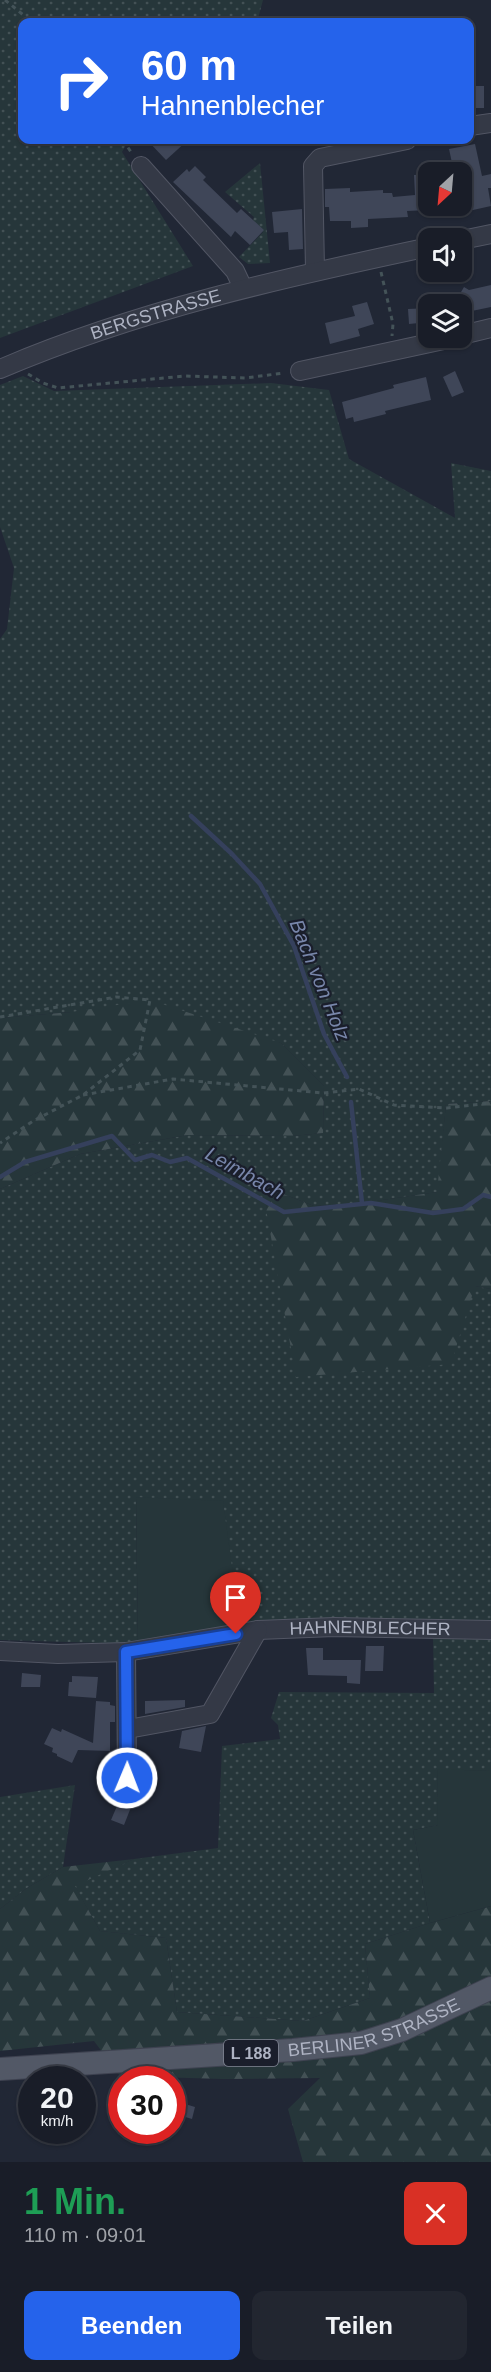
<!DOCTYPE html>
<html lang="de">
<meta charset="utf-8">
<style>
:root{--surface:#191d28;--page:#222630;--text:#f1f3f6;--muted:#9fa2a8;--line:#373b45;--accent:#2563eb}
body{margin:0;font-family:Arial,sans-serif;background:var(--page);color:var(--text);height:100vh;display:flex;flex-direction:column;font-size:22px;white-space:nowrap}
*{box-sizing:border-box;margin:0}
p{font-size:20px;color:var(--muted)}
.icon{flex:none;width:33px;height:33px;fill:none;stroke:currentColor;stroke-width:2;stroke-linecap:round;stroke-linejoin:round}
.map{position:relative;height:2162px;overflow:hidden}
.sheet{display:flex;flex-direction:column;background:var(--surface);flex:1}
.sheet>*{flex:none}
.top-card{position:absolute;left:18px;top:18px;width:456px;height:126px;border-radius:12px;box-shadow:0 2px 4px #0004,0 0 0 2px var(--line);background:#2563eb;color:#fff;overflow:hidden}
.needle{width:39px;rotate:206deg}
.fabs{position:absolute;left:418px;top:162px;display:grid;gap:12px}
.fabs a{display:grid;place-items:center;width:54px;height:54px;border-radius:12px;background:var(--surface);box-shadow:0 2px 4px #0004,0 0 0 2px var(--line);font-size:30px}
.speed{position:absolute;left:18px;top:2066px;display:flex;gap:12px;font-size:30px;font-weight:700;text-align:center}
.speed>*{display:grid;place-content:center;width:78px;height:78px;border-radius:50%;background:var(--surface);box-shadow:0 2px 4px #0004,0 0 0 2px var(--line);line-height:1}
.speed small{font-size:15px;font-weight:400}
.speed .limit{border:9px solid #d22;background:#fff;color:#111}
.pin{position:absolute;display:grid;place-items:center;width:51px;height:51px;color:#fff;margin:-62px -26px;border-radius:50% 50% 50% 0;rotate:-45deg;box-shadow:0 0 6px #0007}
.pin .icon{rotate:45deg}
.me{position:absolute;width:66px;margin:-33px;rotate:1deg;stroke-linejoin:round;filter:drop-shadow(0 0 4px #0008)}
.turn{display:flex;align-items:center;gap:21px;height:126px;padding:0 24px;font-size:27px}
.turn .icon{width:78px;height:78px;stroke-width:2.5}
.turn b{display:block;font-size:42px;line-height:51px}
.round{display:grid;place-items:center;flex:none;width:63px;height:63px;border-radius:12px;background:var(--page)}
.head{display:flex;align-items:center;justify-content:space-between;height:102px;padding:0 24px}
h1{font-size:36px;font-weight:600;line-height:45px;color:#1e9e55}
.cta{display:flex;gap:12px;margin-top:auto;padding:12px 24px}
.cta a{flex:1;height:69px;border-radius:12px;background:var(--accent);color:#fff;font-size:24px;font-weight:600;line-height:69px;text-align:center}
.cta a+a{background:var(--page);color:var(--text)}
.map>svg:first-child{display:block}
.grass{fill:url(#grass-dots)}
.forest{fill:url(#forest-firs)}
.garden{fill:#26363a}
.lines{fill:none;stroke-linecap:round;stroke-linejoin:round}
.stream{stroke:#35405c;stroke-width:4.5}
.building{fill:#3f4658}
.minor-casing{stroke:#525664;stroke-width:20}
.major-casing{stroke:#3e4250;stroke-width:24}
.path{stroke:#445358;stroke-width:3;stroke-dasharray:4.5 4.5;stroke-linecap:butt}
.minor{stroke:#343946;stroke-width:18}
.major{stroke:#525866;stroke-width:22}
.route-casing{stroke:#184099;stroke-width:15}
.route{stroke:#2563eb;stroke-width:10}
.labels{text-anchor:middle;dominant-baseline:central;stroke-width:4.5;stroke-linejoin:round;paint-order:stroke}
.shield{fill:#1a1e2b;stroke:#828695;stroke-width:1.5}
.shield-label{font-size:16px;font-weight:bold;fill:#aeb3c3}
.street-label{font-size:18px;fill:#aeb3c3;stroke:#1a1e2b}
.water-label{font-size:20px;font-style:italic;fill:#7886aa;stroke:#1a1e2b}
</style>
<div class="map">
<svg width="491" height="2162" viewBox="0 0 491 2162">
<defs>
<pattern id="grass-dots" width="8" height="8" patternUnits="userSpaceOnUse" patternTransform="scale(1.5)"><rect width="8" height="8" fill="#26363a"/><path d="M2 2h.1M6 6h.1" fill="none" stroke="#435155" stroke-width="1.8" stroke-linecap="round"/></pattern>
<pattern id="forest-firs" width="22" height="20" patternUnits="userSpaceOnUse" patternTransform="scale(1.5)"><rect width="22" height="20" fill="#26363a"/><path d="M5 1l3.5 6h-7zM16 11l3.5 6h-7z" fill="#435155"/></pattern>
</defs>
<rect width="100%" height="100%" fill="#212735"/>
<g class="grass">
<path d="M0,0H263L257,22H218L210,17L206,22H22V140H129L122,152L193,266L0,338Z"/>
<path d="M260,163L270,263L248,264L239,257L263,232L252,222L254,217L225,192Z"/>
<path d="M23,376L54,391L271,383L329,390L349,459L455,518L451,463L491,471V1101L446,1104L438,1192L362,1203L314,1206L268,1188L266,1209L475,1286L491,1289V1623L324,1618L240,1626L166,1499L136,1498L138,1644L0,1640V1189L80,1154L188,1135L292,1136L323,1133L324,1086L281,1043L71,1012L0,1018V639L7,629L14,568L0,527V385Z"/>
<path d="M433,1636L491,1638V1771L437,1770L439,1825L413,1830L430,1923L365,1944L370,1998L303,2021L177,2012L166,1938L100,1931L74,1885L134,1859L218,1848L222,1746L280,1739L278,1725L271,1718L279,1692L434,1693Z"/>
<path d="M75,1785L63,1867L27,1888L0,1909V1797Z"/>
</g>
<g class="forest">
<path d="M150,1000L281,1043L324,1086L323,1133L292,1136L188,1135L80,1154L0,1189V1018L71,1012Z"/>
<path d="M491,1101V1289L475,1286L451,1364L296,1377L266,1209L268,1188L314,1206L362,1203L437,1192L446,1104Z"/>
<path d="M134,1859L75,1886L100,1931L166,1938L177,2012L303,2021L370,1998L365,1944L430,1923L491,1906V2162H303L288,2109L320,2078L224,2079L120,2076L94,2041L0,2051V1909L27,1888L63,1867Z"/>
</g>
<g class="garden">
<path d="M136,1497L223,1501L240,1626L138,1644Z"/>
<path d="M437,1769L491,1771V1906L430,1923L413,1830L438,1825Z"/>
</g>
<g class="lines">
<g class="stream">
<path d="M191,816L232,854L260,884L294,946L324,1034L347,1077"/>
<path d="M351,1102L362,1203"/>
<path d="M0,1177L25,1162L112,1136L135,1160L152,1155L170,1162L187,1158L284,1212L371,1203L433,1213L463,1209L483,1195L491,1197"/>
</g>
</g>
<g class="building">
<rect x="470" y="86" width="14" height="22"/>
<path d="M147,140H188L166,160Z"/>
<path d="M475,144L482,176L491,174V188H488L491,206L464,212L462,172H454L449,149Z"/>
<path d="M195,166L206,177L203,180L237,213L241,209L264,230L250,245L235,231L231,237L173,182L187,169L189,172Z"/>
<path d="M429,174V210L407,211L408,217L368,219V227L351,228V221H330L329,207H325V189L350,188V192L383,190V193H392L393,197L415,195L414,175Z"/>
<path d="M302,209L303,249L289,250L288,232L274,233L272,212Z"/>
<path d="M491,285V307L467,312L465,304H454L464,287L469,290Z"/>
<path d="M367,302L374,324L358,329L360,336L330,344L325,323L355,316L352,306Z"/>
<path d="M429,308V322L409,324L408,309Z"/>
<path d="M455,371L464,392L452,397L443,377Z"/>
<path d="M426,377L431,400L385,411L386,414L354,422L353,417L346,419L342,402L394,388L393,385Z"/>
<path d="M366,1646H384L383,1671H365Z"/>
<path d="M306,1648H323V1660H361L360,1684L347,1683V1676L308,1675Z"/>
<path d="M22,1673L41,1675L40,1687H21Z"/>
<path d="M72,1676L98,1677L96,1698L68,1696L69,1682H72Z"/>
<path d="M185,1700V1707L145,1714V1701Z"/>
<path d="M96,1701L110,1702V1705L115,1706V1722H110V1751L78,1750L72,1763L57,1756V1754L52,1752L53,1748L44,1744L52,1728L61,1732L62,1729L93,1743Z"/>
<path d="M206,1726L201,1752L179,1748L182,1731Z"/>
<path d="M123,1792L135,1797L124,1825L111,1820Z"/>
<path d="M172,2100L195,2107L192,2119L172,2113Z"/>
</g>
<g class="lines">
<defs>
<g id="minor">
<path d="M470,126L491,123"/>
<path d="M141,166L235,271L243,288"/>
<path d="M462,240L491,234"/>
<path d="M315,270L313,166L320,158L407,140"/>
<path d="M462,335L491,328"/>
<path id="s1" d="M0,369C138,310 283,278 429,247"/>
<path d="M300,371L453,338"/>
<path id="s2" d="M0,1651L58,1654L126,1652L258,1630L334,1627L491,1630"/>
<path d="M126,1652L127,1778"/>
<path d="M128,1729L210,1714L258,1630"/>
</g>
<g id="major">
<path id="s3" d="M0,2069L293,2050L361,2043L402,2030L491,1988"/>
</g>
</defs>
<use href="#minor" class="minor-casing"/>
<use href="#major" class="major-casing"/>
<g class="path">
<path d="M5,0L32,22"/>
<path d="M123,140L133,155"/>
<path d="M381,272L393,324L392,336"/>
<path d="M28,374L43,383L58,388L185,376L245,378L284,373"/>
<path d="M0,1017L116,997L150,1000L140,1050L83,1095L33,1121L0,1143"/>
<path d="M83,1095L173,1079L323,1093L359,1089L394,1105L447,1108L491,1103"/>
</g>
<use href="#minor" class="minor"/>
<use href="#major" class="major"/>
</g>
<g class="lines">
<defs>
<path id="route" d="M127,1778L126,1652L236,1634"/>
</defs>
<use href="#route" class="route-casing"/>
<use href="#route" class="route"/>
</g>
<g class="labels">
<rect class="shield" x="224" y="2040" width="54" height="26" rx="4.5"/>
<g class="shield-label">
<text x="251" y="2053">L 188</text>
</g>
<g class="street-label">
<text stroke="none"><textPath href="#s1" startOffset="165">BERGSTRASSE</textPath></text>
<text stroke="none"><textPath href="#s2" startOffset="372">HAHNENBLECHER</textPath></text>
<text stroke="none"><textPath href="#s3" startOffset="378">BERLINER STRASSE</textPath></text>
</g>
<g class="water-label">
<text transform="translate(320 980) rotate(68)">Bach von Holz</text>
<text transform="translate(245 1173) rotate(29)">Leimbach</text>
</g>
</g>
</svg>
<div class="fabs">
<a><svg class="needle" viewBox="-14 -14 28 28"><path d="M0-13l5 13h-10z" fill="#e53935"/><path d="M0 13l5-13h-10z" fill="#9fa2a8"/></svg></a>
<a><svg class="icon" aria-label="sound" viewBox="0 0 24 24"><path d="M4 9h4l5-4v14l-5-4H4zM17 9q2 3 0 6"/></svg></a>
<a><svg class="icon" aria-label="layers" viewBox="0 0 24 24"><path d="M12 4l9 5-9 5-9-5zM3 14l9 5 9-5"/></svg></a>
</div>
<div class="speed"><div>20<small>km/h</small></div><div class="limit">30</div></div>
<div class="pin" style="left:236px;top:1634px;background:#d93025"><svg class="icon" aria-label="arrive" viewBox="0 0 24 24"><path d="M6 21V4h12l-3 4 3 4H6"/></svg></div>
<svg class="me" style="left:127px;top:1778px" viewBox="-20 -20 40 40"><circle r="17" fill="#2563eb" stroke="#fff" stroke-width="3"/><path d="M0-11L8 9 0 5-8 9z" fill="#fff"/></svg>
<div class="top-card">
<div class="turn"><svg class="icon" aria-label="right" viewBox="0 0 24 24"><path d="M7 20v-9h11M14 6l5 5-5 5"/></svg><div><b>60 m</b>Hahnenblecher</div></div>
</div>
</div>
<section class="sheet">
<div class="head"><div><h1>1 Min.</h1><p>110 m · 09:01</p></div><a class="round" style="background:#d93025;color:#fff"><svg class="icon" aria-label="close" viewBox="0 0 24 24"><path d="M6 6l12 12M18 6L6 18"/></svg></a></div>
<div class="cta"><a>Beenden</a><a>Teilen</a></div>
</section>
